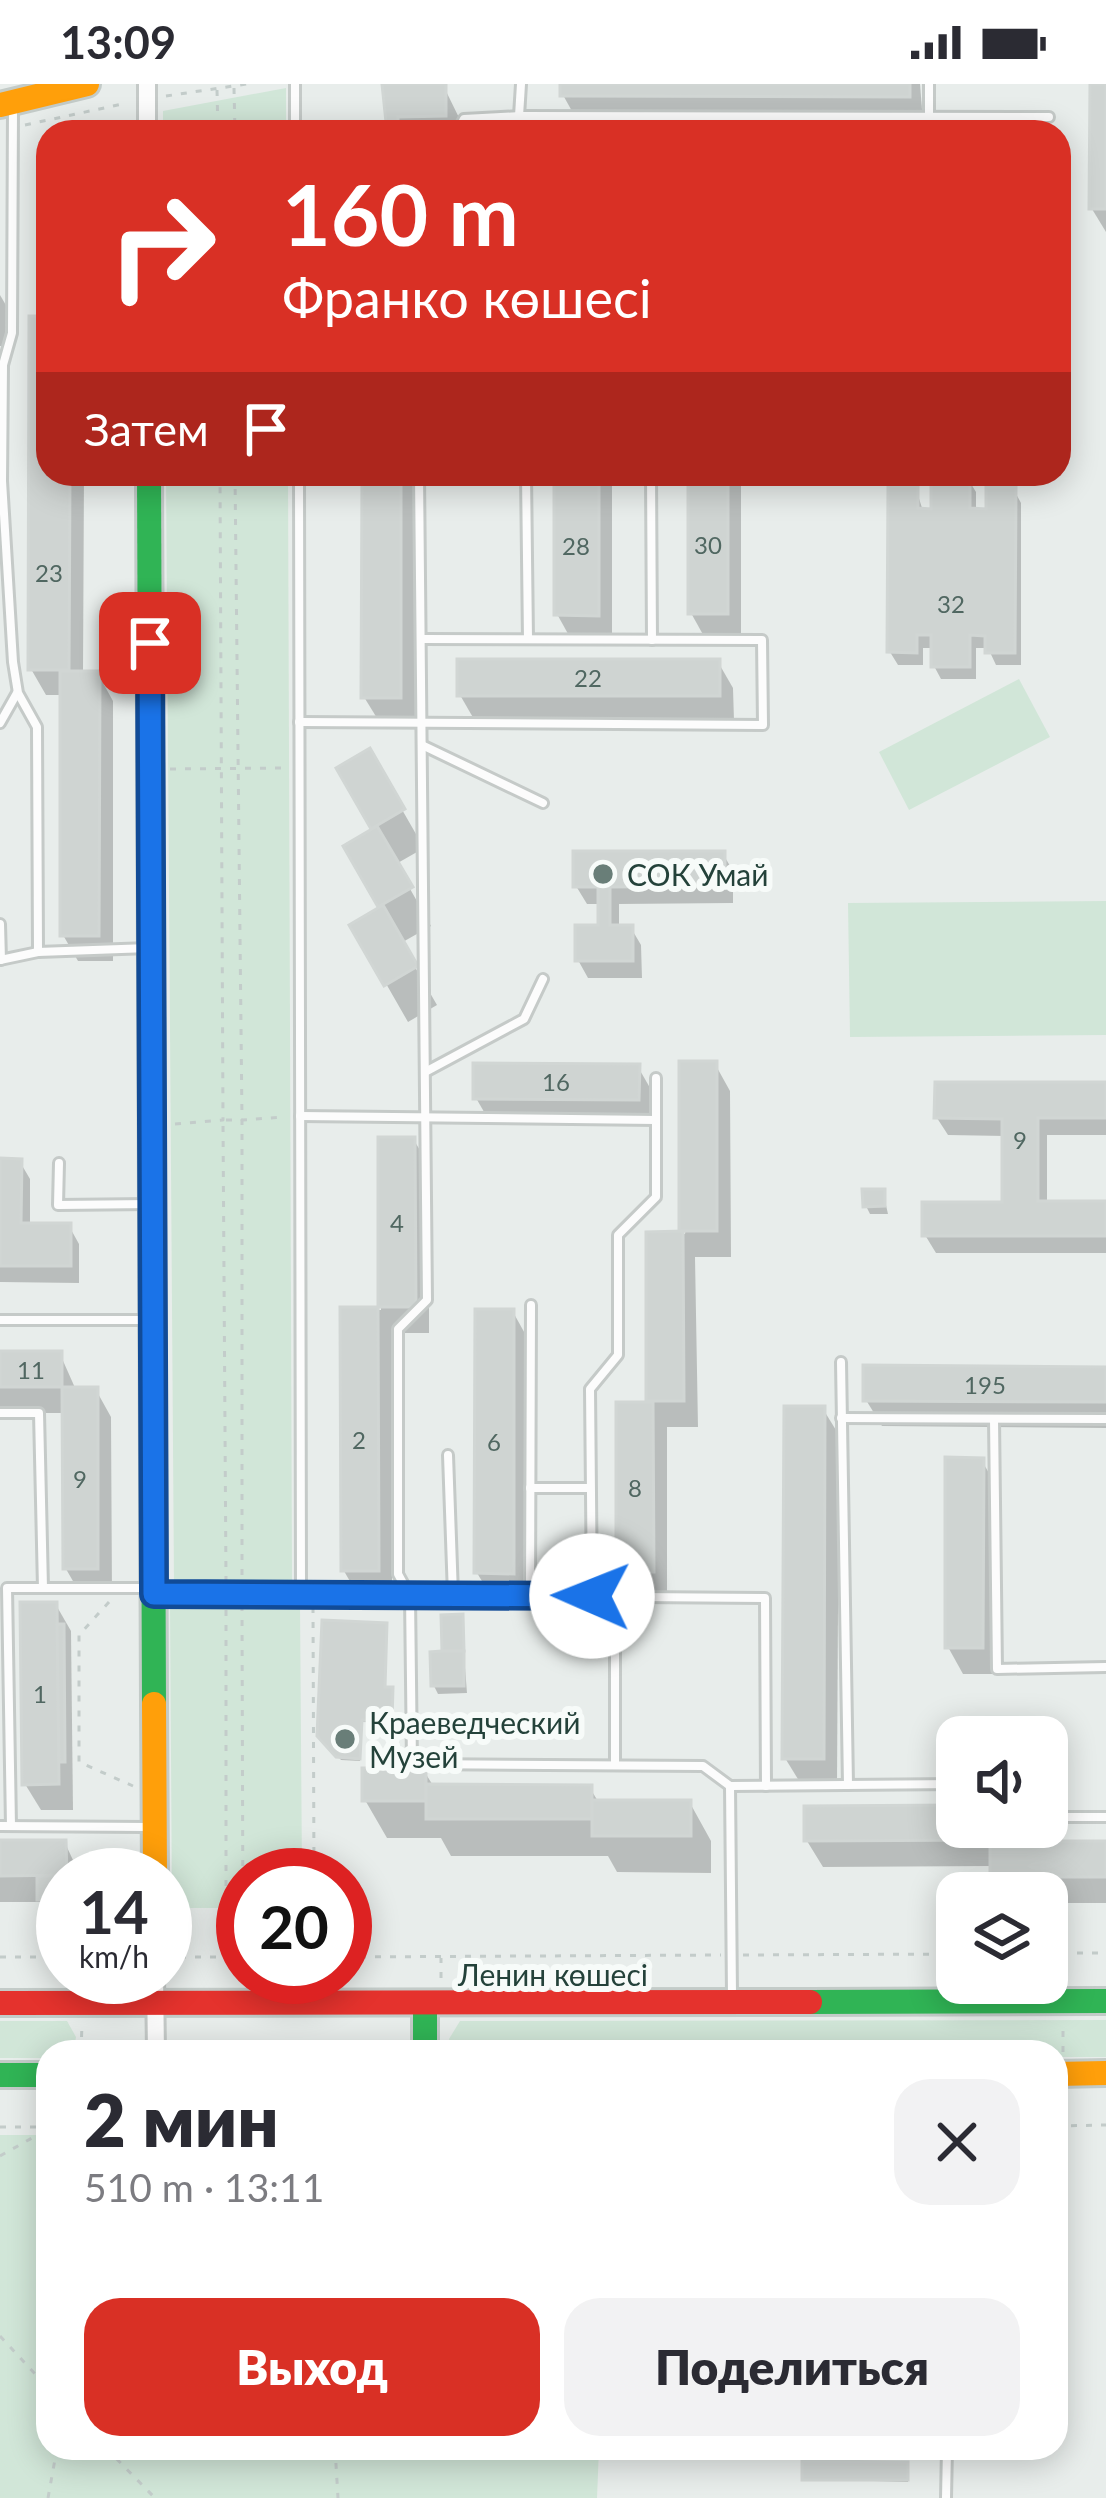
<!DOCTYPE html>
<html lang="ru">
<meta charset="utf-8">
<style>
:root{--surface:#fff;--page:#f2f2f3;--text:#2b2b33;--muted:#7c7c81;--accent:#d93025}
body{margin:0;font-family:Lato,sans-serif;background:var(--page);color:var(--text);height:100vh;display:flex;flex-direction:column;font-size:45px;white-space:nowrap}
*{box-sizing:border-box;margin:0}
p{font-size:39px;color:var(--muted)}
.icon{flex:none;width:66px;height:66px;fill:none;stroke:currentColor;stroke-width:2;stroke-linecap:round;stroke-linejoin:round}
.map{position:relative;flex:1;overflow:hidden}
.side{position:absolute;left:36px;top:1956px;width:1032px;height:420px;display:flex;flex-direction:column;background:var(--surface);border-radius:36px;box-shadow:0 6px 30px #0003}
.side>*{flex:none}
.guide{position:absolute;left:36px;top:36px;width:1035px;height:366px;border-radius:36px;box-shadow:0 6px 30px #0003;background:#d93025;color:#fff;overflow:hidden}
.tools{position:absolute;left:936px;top:1632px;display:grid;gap:24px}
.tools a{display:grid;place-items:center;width:132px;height:132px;border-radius:24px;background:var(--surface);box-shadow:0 6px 30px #0003;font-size:60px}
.speed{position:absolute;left:36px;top:1764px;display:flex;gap:24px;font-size:60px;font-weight:700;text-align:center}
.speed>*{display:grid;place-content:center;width:156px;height:156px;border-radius:50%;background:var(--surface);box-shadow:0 6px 30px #0003;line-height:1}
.speed small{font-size:30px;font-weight:400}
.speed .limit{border:18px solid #d22;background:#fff;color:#111}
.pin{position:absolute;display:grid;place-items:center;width:102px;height:102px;color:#fff;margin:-51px;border-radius:24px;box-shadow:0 6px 18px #0006}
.me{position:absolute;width:132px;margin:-66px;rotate:271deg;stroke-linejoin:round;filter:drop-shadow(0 0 9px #0008)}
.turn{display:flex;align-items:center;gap:42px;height:252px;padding:0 48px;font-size:54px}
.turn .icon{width:156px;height:156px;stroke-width:2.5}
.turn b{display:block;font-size:84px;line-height:102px}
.then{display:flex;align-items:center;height:114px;padding:0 48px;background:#0003;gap:24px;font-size:45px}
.round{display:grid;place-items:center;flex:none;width:126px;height:126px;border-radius:36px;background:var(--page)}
.head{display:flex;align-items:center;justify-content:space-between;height:204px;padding:0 48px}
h1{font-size:72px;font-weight:800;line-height:90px}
.button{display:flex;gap:24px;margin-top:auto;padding:24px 48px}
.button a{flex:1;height:138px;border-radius:36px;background:var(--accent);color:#fff;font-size:48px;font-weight:800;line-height:138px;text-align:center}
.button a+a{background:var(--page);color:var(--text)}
.status{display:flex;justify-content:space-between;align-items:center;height:84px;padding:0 60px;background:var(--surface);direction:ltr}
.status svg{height:33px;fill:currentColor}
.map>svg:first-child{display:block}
.green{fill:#d1e6d8}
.shadow{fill:#0003}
.building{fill:#cfd4d2;stroke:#d1d6d4;stroke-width:3}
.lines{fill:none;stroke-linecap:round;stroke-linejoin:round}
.lane-casing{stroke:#c5cac8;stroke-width:14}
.street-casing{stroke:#c5cac8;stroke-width:22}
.fast-casing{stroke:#c3cbc8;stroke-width:30}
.slow-casing{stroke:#c3cbc8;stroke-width:30}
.jam-casing{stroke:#c3cbc8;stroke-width:30}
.path{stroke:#c3ccca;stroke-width:3;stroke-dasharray:6 9;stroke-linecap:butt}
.lane{stroke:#fcfcfc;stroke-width:8}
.street{stroke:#fcfcfc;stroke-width:16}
.fast{stroke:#30b455;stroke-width:24}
.slow{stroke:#ff9f0a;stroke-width:24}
.jam{stroke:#e5322d;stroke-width:24}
.route-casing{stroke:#114b97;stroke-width:30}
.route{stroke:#1a73e8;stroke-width:21}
.poi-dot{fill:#697e78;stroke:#f7fbf9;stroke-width:4.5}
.labels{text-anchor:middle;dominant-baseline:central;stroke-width:12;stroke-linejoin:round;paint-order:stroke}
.number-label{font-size:24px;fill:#506761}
.poi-label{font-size:30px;fill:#24423a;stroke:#f7fbf9;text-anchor:start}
.street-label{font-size:30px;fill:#24423a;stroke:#f7fbf9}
</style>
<div class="status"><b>13:09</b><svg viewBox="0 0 49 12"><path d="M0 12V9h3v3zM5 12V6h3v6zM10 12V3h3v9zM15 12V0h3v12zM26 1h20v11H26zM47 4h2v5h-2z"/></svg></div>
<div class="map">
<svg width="1106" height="2414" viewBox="0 0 1106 2414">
<rect width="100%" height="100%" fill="#e8edeb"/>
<g class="green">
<path d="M286,4V48H163V27Z"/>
<path d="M166,390H288L292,1501L174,1500Z"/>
<path d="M1019,595L1050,653L909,726L879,668Z"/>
<path d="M1106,817V951L850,953L848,819Z"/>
<path d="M170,1520H300L302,1791H243V1824H172Z"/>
<path d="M1106,1936V1973H1056V1968H453L449,1955L460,1937Z"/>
<path d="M0,1937H67L76,1953L74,1965L48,1968V1974H0Z"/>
<path d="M0,2051H48V2364H599L597,2414H0Z"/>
</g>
<g class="shadow">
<path d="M563,0H920L923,38H578L563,11Z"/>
<path d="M1093,0H1106V148L1092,125Z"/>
<path d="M385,3H444L466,48H410L403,36V48H389Z"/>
<path d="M0,211L10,228V262H0Z"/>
<path d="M48,235V390H84L83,590H98L113,617V877H78L63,851V611H46L31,585Z"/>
<path d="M365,390H415V639H380L364,613Z"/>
<path d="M557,390H612V557H572L557,530Z"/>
<path d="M691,390H741V556H706L691,529Z"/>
<path d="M968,395L976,408V427L989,428L1014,406L1021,419V581H996L988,564H976V595H941L934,582V564H923V581H898L890,568L916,405L923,427L934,428Z"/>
<path d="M718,578L733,604L734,637H475L460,611Z"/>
<path d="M369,668L424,764L396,780L431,842L401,859L437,921L408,938L353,842L382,825L347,763L375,747L340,685Z"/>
<path d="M723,770L733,787V819L619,820V844H631L641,861L642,894H588L578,876L601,844V820H587L576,802Z"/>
<path d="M715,980L730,1007L731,1173H695L698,1343H667V1514H634L619,1487L649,1321V1151L685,1150Z"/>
<path d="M638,983L653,1009V1041L491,1040L476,1014Z"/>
<path d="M1106,1001V1051H1047V1120H1106V1169H936L925,1151L1005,1121V1052L948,1051L937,1034Z"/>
<path d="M381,1056H414L429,1082V1249H392V1513H359L344,1487L343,1226H381Z"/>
<path d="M0,1077L20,1078L30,1095V1142H69L79,1160V1199L0,1198Z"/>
<path d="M883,1108L888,1130H870L866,1122Z"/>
<path d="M513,1228L528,1255V1515H493L477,1489Z"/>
<path d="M0,1270H60L76,1306H96L111,1333L112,1511H81L66,1485L65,1329H0Z"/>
<path d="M1106,1286V1344L882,1342L866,1316Z"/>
<path d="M823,1325L839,1351L837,1700H801L785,1674Z"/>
<path d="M982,1377L997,1403V1590H963L948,1563Z"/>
<path d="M56,1521L71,1547L73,1726H41L25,1700Z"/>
<path d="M461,1533L467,1609L438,1610L434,1602Z"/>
<path d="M386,1542L385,1606L393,1609L392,1639L362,1638L360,1677L341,1676L323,1655Z"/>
<path d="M424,1687L434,1703L590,1704L599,1719H690L711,1757V1789L617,1788L608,1772H451L441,1754H387L365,1716Z"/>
<path d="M957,1724V1743H999L1003,1760H1106V1819H1047V1809H1003L993,1782L823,1783L807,1757Z"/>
<path d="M0,1759H65L80,1791H63V1818H0Z"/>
<path d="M90,1784L109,1785L111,1791H89Z"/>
<path d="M908,2384V2398L805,2395Z"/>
</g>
<g class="building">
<path d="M382,0H446V32L398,33V48H387Z"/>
<path d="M560,0H910V13L560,12Z"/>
<path d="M1090,0H1106V125H1089Z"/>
<path d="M29,232H48V390H70L69,586H28Z"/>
<path d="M362,390H401V614H361Z"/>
<path d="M554,390H599V532L554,531Z"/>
<rect x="688" y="390" width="40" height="140"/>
<path d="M931,392H970V424L986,425V403H1016L1015,569H985V552L970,551V583H931V551H917V569L887,568L888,402H918V424L931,425Z"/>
<rect x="457" y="575" width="263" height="37"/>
<path d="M60,587H100L99,852H60Z"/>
<path d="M370,664L405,725L371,745L336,684Z"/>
<path d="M377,742L413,803L378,823L343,762Z"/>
<path d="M573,767H725V802L610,803V841H633V877H575V841H598V803H573Z"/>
<path d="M383,821L418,882L384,902L349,841Z"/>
<rect x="679" y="977" width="38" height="170"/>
<path d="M473,979L640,980L639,1016L473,1015Z"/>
<path d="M935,998H1106V1034H1038V1117H1106V1152H922V1118H1002V1035L934,1034Z"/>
<path d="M378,1053H415L416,1223H378Z"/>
<path d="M0,1074L22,1075L21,1139H71V1182H0Z"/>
<path d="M862,1105H885V1122L863,1123Z"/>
<path d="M683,1147L684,1317H646V1148Z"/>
<path d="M340,1223H378L379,1487H341Z"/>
<path d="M475,1225H514V1490L474,1489Z"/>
<rect x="0" y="1267" width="62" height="36"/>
<path d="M863,1281L1106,1283V1318L863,1317Z"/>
<path d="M62,1303H98V1485H63Z"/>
<path d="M616,1318H653L654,1488H616Z"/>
<path d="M784,1322H825L824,1675H782Z"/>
<path d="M945,1373L984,1374L983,1564H945Z"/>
<path d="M20,1518H57L59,1700L22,1701Z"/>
<path d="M463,1530L464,1567H442L441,1531Z"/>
<path d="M322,1536L387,1539L385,1603H393L392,1637L362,1636L360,1675L336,1673L317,1652Z"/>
<path d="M57,1540H64L65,1678H59Z"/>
<path d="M442,1567H464V1602H431L430,1568Z"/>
<rect x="362" y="1684" width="64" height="33"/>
<path d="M426,1700L592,1701V1735H426Z"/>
<rect x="592" y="1716" width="99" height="36"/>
<path d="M957,1721V1743H990V1756L804,1757V1722Z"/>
<path d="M0,1756H66L67,1791L0,1792Z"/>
<rect x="990" y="1757" width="116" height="36"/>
<rect x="37" y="1792" width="23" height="24"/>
<path d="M802,2377L908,2378V2396H802Z"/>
</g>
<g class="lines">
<defs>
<g id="lane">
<path d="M295,0V48"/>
<path d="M13,24L12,249L3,281L2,397L13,578L18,609L37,643L38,868"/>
<path d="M929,34V0"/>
<path d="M457,48L464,35L520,32L1049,33"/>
<path d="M518,48L521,0"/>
<path d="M299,390L301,1509"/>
<path d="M419,390L427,1216L398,1245V1490L410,1512L412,1680L703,1682L730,1702L957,1700"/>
<path d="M526,390L528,555"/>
<path d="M651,390L652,556"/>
<path d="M299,638L763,641L762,556L422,555"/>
<path d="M0,639L17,609"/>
<path d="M424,662L543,719"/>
<path d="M0,840L1,876"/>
<path d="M0,876L38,868L149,864"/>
<path d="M427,987L524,935L543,895"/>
<path d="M300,1032L656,1036"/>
<path d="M59,1079L58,1121L150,1120"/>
<path d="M0,1236H150"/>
<path d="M841,1278L848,1701"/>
<path d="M0,1329H39L43,1504"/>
<path d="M841,1334L1106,1335"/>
<path d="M994,1335L997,1585L1106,1583"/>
<path d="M448,1371L453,1511"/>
<path d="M530,1404H590"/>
<path d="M156,1509L765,1514L766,1702"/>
<path d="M530,1512L531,1221"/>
<path d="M592,1512L590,1305L618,1271V1151L656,1113V994"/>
<path d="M615,1681V1513"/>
<path d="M730,1702L732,1911"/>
<path d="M1047,1733H1106"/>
<path d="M0,1742L147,1743"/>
<path d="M11,1742L7,1504H152"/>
<path d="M946,2414L947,2364"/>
</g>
<g id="street">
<path d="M147,0V48"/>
<path d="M155,1893L156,1968"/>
</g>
<g id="fast">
<path d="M149,390L154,1620"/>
<path d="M810,1918L1106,1917"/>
<path d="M425,1920V1968"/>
<path d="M0,1991H48"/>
</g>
<g id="slow">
<path d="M0,21L87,0"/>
<path d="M154,1620L155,1791"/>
<path d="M1056,1990L1106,1989"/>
</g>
<path id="jam" d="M0,1919L810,1918"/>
</defs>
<use href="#lane" class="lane-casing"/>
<use href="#street" class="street-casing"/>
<use href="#fast" class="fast-casing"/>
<use href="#slow" class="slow-casing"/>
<use href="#jam" class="jam-casing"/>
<g class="path">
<path d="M234,4L235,48"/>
<path d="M217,6L218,48"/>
<path d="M166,12L247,0"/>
<path d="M25,41L127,19"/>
<path d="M235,390L242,1036L284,1033"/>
<path d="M170,685L286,684"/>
<path d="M175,1040L223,1036L220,390"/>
<path d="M226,1498L223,1036H242V1493"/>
<path d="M109,1518L79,1551V1678L133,1702"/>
<path d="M242,1521L243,1873"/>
<path d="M313,1523L314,1791"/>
<path d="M226,1526V1807H242"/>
<path d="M1047,1869H1106"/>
<path d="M743,1871L957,1870"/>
<path d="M0,1873H63"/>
<path d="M165,1873H241"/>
<path d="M345,1873L721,1871"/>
<path d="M441,1894V1874"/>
<path d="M1064,1896V1869"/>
<path d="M81,1968L82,1940"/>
<path d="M1063,1968V1941"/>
<path d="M1063,2041V2013"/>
<path d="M1056,2042L1106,2041"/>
<path d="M0,2043H46"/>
<path d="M0,2072L48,2045"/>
<path d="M0,2252L48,2304"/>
<path d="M106,2364L155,2414"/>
<path d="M335,2364L338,2414"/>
<path d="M48,2414L57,2364"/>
</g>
<use href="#lane" class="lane"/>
<use href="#street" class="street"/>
<use href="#fast" class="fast"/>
<use href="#slow" class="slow"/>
<use href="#jam" class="jam"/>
</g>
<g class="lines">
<defs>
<path id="route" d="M150,559L154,1510L592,1512"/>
</defs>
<use href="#route" class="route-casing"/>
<use href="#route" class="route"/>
</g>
<g class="poi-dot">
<circle cx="603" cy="790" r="12"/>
<circle cx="345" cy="1655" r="12"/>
</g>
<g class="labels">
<g class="number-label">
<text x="708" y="460">30</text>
<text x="576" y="461">28</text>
<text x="49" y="488">23</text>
<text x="951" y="519">32</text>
<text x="588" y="593">22</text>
<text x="556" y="997">16</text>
<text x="1020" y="1055">9</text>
<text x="397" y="1138">4</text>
<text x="31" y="1285">11</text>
<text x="985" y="1300">195</text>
<text x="359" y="1355">2</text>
<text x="494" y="1357">6</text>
<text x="80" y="1394">9</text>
<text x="635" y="1403">8</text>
<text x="40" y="1609">1</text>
</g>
<g class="poi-label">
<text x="627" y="790">СОК Умай</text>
<text x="369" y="1638">Краеведческий<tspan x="369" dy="34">Музей</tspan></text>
</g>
<g class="street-label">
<text x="553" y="1890">Ленин көшесі</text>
</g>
</g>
</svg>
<div class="tools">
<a><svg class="icon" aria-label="sound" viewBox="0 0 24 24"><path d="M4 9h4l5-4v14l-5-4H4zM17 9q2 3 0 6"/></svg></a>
<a><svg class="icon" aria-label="layers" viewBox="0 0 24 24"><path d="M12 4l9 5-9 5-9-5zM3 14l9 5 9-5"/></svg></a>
</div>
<div class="speed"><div>14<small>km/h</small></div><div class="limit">20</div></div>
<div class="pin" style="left:150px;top:559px;background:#d93025"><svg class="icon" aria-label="arrive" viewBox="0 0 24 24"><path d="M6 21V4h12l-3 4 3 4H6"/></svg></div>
<svg class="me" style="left:592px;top:1512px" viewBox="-20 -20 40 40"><circle r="19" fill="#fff"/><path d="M0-13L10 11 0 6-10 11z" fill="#1a73e8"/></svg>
<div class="guide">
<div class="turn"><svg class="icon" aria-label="right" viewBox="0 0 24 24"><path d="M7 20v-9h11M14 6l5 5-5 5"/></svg><div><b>160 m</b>Франко көшесі</div></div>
<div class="then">Затем<svg class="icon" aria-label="arrive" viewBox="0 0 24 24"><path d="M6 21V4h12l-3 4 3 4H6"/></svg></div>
</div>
<section class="side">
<div class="head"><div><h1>2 мин</h1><p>510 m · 13:11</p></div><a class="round"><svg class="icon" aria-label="close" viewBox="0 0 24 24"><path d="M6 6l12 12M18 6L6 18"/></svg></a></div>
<div class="button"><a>Выход</a><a>Поделиться</a></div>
</section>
</div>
